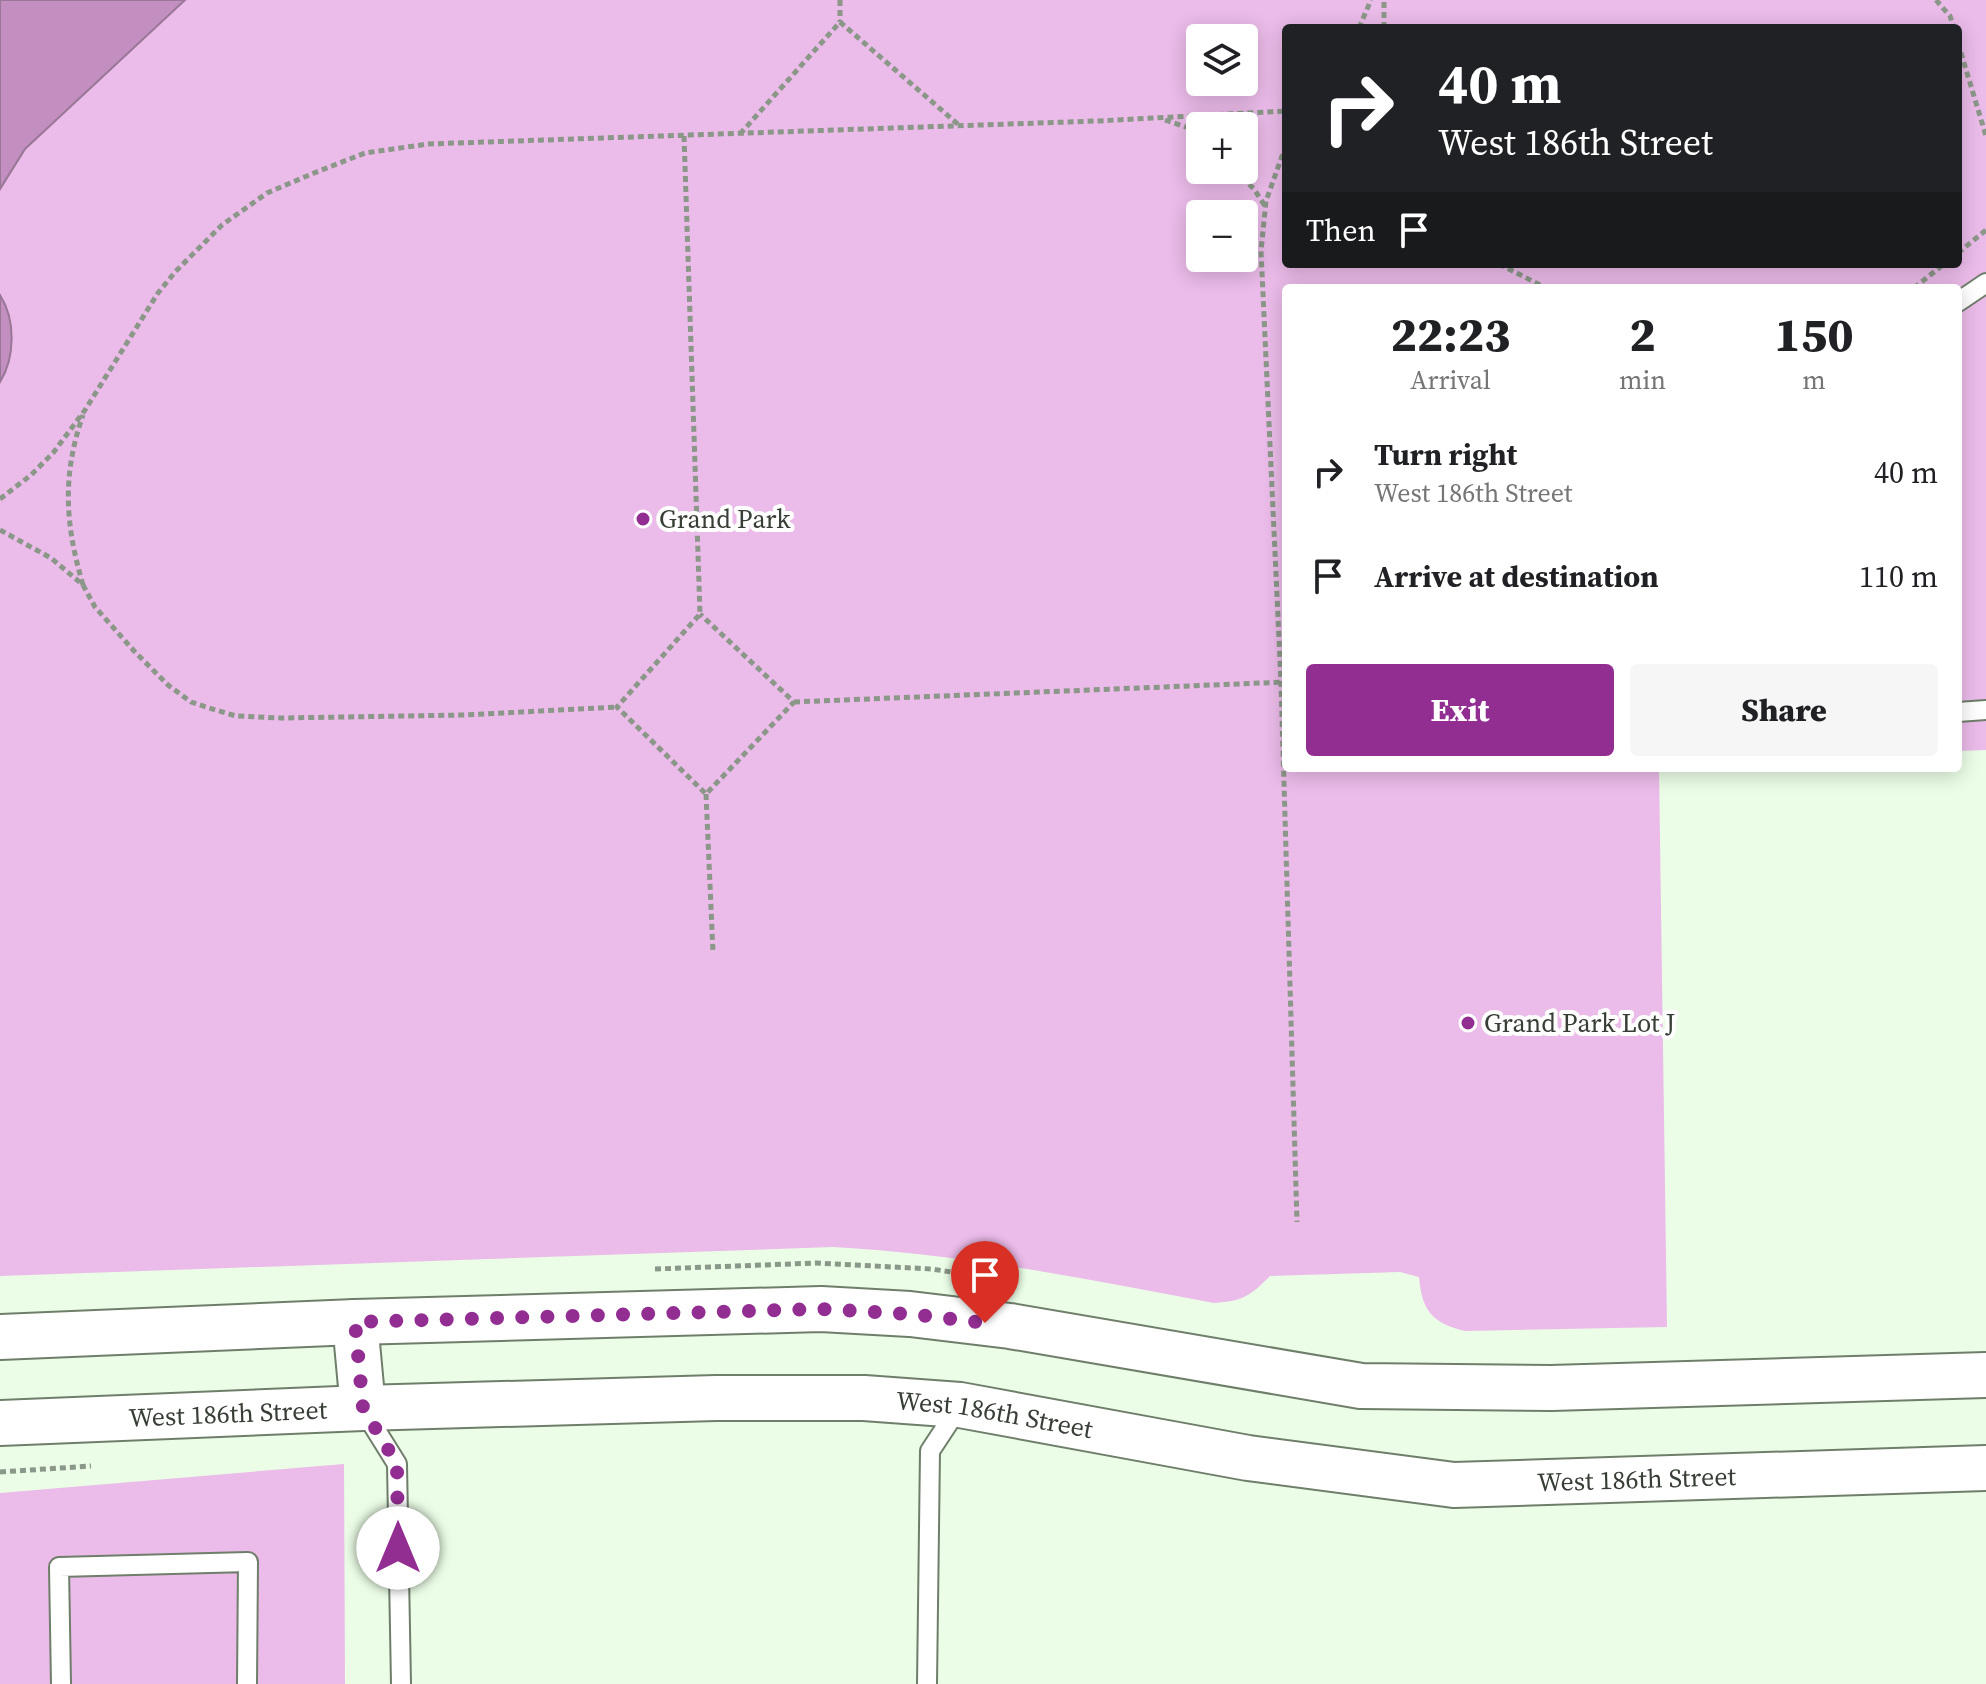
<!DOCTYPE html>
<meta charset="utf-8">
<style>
:root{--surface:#fff;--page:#f6f6f6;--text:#202124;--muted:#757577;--accent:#922d92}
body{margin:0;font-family:"Source Serif 4",serif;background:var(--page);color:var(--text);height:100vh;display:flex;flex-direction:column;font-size:30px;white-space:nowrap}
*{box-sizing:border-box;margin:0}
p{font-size:26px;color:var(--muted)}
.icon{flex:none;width:44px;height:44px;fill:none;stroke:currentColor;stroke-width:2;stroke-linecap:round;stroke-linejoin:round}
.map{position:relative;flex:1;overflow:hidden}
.details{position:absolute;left:1282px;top:284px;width:680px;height:488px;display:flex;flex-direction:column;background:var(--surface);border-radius:8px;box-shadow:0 4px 20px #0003}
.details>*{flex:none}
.top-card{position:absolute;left:1282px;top:24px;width:680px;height:244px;border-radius:8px;box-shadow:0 4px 20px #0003;background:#202124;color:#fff;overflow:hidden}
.buttons{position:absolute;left:1186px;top:24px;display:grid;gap:16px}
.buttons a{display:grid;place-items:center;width:72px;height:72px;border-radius:8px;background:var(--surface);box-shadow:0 4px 20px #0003;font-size:40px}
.pin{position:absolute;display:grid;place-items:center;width:68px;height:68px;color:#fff;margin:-82px -34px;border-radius:50% 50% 50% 0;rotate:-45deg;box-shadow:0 0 8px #0007}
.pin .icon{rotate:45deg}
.me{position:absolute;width:88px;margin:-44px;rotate:0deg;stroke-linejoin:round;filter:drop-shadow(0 0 6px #0008)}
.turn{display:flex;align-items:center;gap:28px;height:168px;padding:0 24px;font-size:36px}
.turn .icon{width:104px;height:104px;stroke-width:2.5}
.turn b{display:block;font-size:56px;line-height:68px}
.then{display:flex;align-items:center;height:76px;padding:0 24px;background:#0003;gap:16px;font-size:30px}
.eta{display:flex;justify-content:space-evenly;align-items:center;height:136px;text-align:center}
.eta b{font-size:48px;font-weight:800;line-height:56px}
.cta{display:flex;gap:16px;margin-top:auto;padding:16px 24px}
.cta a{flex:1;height:92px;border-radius:8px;background:var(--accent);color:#fff;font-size:32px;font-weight:800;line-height:92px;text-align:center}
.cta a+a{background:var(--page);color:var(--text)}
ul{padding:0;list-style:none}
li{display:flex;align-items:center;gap:24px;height:104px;padding:0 24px}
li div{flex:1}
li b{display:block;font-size:30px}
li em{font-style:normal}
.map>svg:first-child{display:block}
.green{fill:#ebbbe9;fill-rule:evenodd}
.water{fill:#c38fc1;stroke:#997797;stroke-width:2}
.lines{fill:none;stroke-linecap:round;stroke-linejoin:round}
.service-casing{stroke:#6f7e6a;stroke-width:22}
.tertiary-casing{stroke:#6f7e6a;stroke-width:48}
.path{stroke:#8b9788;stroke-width:5;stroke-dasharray:6 4;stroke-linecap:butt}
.service{stroke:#fff;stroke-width:18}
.tertiary{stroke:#fff;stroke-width:44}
.route{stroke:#922d92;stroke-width:14;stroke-dasharray:0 25.2}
.poi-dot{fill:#922d92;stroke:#fff;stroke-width:3}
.labels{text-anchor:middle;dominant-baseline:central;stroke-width:8;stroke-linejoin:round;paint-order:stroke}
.poi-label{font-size:26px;fill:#373e35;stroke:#fff;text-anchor:start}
.street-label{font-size:26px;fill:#373e35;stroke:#fff}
</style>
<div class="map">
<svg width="1986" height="1684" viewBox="0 0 1986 1684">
<rect width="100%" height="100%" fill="#ebfde6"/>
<g class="green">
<path d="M0,0H1986V750L1958,751V288H1286V768H1659L1667,1327L1465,1331C1432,1323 1422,1311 1419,1277L1400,1272L1270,1276C1250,1296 1243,1301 1214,1303C1088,1279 962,1254 833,1247L0,1276ZM1286,28H1958V264H1286ZM1200,38H1244V82H1200ZM1200,126H1244V170H1200ZM1200,214H1244V258H1200Z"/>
<path d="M344,1464L345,1684H0V1493Z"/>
</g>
<g class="water">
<path d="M0,0H185L25,149L0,189Z"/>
<path d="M0,295C16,320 15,358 0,382Z"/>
</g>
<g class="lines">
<defs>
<g id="service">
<path d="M1958,302L1986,283"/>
<path d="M1958,712L1986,710"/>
<path d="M364,1411L397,1464L401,1684"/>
<path d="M61,1684L59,1567L248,1562L247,1684"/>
<path d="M927,1684L930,1451L959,1407"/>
</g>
<g id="tertiary">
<path d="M355,1322L363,1408"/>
<path d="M0,1337L355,1322L821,1309L910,1314L1010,1326L1361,1386L1551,1388L1986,1375"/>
<path id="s1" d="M0,1423L363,1408L716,1398H864L960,1405L1248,1458L1454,1485L1986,1468"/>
</g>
</defs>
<use href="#service" class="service-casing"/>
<use href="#tertiary" class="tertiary-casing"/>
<g class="path">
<path d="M840,0V22"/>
<path d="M1936,0L1950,16L1954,28"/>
<path d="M1359,28L1371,0"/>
<path d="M1384,28V0"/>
<path d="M1958,43L1986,136"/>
<path d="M1165,120L1189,128L1200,136"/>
<path d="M740,134L840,22L960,126"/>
<path d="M684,136L700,614L617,707L706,794L794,702L700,614"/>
<path d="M1286,145L1266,201L1261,251L1281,682L1297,1222"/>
<path d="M1235,170L1254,189L1265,206"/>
<path d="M1958,253L1986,230"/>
<path d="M1499,264L1546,288"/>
<path d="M1914,288L1944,264"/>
<path d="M0,499L31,475L53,453L85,410L158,293L175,272L222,225L267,193L314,173L365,153L428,144L1097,121L1286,111"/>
<path d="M0,530L51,558L83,585L95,607L135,652L168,685L191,702L209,708L236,716L281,718L464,715L617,707"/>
<path d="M83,585C65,524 62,475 83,415"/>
<path d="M794,702L1286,682"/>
<path d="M706,794L713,953"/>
<path d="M655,1269L815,1263L932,1269L996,1279"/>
<path d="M0,1472L91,1466"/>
</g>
<use href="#service" class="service"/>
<use href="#tertiary" class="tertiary"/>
</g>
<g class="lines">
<path class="route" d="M398,1548L397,1464L363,1408L355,1322L821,1309L910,1314L985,1323"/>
</g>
<g class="poi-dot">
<circle cx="643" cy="519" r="8"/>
<circle cx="1468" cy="1023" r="8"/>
</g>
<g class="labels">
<g class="poi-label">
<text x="659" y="519">Grand Park</text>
<text x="1484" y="1023">Grand Park Lot J</text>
</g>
<g class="street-label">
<text stroke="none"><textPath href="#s1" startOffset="228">West 186th Street</textPath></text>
<text stroke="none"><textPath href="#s1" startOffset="996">West 186th Street</textPath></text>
<text stroke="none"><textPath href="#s1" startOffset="1644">West 186th Street</textPath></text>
</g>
</g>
</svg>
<div class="buttons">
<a><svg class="icon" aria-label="layers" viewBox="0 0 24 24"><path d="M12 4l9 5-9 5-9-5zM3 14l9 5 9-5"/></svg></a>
<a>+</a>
<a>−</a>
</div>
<div class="pin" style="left:985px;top:1323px;background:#d93025"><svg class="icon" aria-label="arrive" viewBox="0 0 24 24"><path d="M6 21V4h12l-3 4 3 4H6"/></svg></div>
<svg class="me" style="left:398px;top:1548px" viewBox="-20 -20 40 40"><circle r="19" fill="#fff"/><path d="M0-13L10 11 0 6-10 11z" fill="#922d92"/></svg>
<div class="top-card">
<div class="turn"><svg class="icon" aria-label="right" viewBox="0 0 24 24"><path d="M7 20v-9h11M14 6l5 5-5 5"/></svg><div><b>40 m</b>West 186th Street</div></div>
<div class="then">Then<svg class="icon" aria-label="arrive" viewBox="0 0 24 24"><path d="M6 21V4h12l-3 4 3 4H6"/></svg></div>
</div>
<section class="details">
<div class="eta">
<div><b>22:23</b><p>Arrival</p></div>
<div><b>2</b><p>min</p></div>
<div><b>150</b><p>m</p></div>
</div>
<ul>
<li><svg class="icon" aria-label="right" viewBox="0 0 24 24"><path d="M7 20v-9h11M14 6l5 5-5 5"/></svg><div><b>Turn right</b><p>West 186th Street</p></div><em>40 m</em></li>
<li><svg class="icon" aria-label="arrive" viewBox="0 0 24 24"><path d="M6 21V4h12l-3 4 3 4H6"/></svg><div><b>Arrive at destination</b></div><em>110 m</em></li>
</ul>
<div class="cta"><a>Exit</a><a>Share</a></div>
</section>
</div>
